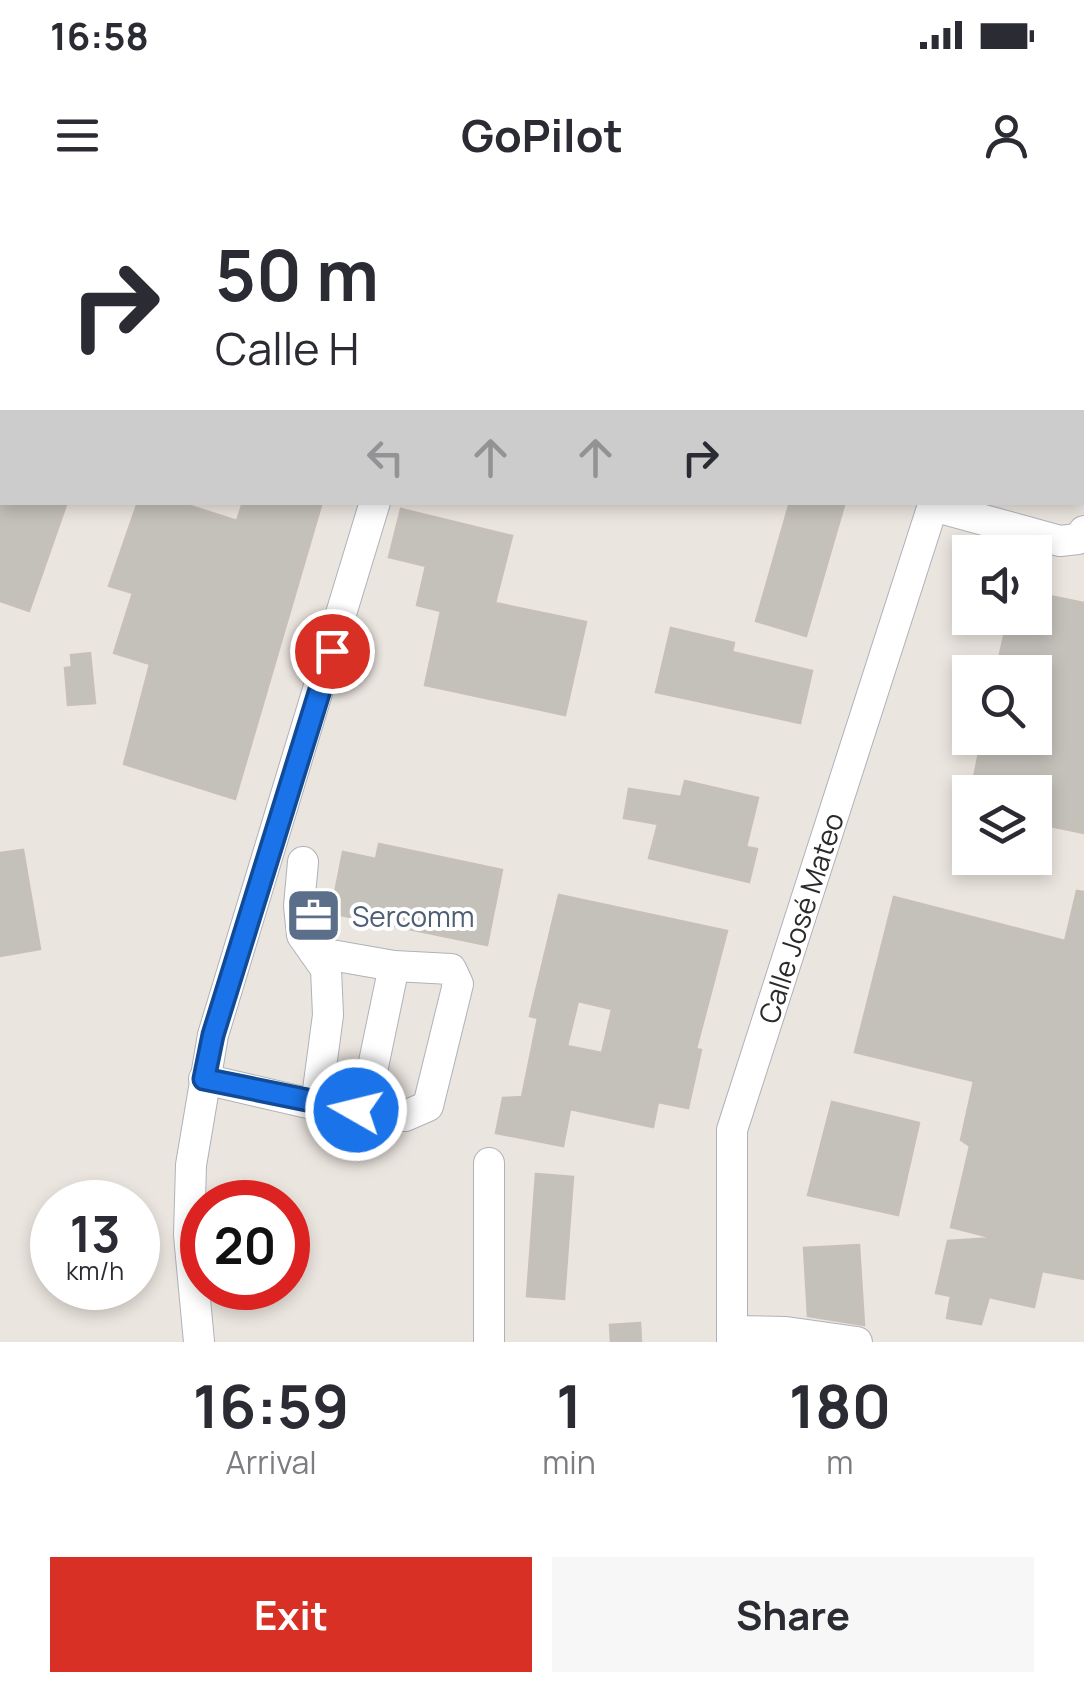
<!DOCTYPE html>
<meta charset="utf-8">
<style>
:root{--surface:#fff;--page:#f7f7f7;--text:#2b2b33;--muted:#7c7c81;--accent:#d93025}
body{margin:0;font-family:Manrope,sans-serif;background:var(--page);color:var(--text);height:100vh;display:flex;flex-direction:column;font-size:38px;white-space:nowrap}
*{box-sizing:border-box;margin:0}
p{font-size:32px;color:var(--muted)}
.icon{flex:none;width:55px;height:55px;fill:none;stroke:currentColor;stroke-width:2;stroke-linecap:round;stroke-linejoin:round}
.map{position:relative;height:1142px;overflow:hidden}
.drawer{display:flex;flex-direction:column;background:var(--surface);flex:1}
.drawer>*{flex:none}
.banner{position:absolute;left:0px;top:0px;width:1085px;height:305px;box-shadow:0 5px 15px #0003;background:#fff;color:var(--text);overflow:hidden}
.controls{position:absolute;left:952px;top:335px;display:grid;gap:20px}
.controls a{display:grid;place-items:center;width:100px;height:100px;border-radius:0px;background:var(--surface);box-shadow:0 5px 15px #0003;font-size:50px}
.speed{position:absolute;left:30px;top:980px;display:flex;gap:20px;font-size:50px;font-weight:700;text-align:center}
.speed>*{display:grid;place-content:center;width:130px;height:130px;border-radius:50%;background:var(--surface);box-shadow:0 5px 15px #0003;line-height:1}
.speed small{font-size:25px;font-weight:400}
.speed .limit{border:15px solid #d22;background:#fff;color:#111}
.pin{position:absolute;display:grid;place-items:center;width:85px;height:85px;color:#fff;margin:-42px;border:5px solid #fff;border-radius:50%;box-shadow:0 2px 10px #0007}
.me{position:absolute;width:110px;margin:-55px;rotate:278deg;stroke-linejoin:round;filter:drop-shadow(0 0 8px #0008)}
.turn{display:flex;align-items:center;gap:35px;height:210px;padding:0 50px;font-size:45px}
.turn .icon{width:130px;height:130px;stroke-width:2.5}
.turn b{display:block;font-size:70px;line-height:85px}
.lanes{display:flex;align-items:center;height:95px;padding:0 50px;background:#0003;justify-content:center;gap:50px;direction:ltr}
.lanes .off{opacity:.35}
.eta{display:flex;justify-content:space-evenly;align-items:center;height:170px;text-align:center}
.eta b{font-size:60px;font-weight:700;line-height:70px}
.action{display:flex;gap:20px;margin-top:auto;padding:20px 50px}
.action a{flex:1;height:115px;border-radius:0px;background:var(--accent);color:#fff;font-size:40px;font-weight:700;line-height:115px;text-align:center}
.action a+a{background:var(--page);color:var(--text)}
.status{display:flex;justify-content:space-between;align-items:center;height:70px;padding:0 50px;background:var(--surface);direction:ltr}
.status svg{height:28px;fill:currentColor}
header{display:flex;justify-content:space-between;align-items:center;height:130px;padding:0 50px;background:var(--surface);font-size:45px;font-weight:700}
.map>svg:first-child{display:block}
.building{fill:#c4c0ba;stroke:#c7c0b8;stroke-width:2.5;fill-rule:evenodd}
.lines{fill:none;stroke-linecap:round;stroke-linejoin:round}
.minor-casing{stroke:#afb2ba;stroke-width:32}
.minor{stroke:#fff;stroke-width:30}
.route-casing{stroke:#114b97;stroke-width:25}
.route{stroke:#1a73e8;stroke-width:18}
.labels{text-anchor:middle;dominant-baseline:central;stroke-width:8;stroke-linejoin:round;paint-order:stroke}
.service-label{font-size:28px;fill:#4e5e75;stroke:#fff;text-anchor:start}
.street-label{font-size:28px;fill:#2b2b2b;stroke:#fff}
</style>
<div class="status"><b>16:58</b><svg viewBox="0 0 49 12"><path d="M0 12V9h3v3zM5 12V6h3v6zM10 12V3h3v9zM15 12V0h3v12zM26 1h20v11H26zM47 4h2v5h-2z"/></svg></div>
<header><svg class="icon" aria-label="menu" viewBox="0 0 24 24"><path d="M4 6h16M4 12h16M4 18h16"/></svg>GoPilot<svg class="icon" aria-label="person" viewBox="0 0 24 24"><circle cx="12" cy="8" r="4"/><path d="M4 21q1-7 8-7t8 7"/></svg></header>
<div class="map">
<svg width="1084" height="1142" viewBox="0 0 1084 1142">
<rect width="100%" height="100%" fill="#ebe5df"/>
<g class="building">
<path d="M0,302H67L29,411L0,401Z"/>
<path d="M138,302H178L237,321L243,302H322L235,599L124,564L150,464L114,453L133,393L109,386Z"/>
<path d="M790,302H845L806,436L756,421Z"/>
<path d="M401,309L512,336L495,403L586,422L565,515L425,485L441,411L417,405L426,366L389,357Z"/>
<path d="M1035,393L1084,403V633L1035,623V592H971L982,538H1035V472H996L1008,418H1035Z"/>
<path d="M671,428L734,443L732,452L812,471L800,523L656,492Z"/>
<path d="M90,453L95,503L68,505L65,468L72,467L71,455Z"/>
<path d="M685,581L758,598L746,647L757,649L749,682L649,658L658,624L624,618L629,589L681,597Z"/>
<path d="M379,644L502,670L487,745L331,713L343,652L376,659Z"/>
<path d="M23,650L40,749L0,756V653Z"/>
<path d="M1077,691L1084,692V1079L1042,1071L1034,1107L989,1097L981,1124L947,1118L951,1096L936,1093L948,1041L994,1038L951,1027L970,946L961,940L974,881L855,852L894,697L1065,741Z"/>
<path d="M559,695L727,731L696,849L701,850L688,908L658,902L653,927L570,909L563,946L496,933L503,898L522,897L538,818L530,816ZM578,801L612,809L602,853L567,846Z"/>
<path d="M832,902L919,923L898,1015L808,995Z"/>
<path d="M536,974L573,977L564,1099L527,1096Z"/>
<path d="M859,1045L864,1125L808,1116L804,1048Z"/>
<path d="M640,1123L641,1142H611L610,1125Z"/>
</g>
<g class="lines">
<defs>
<g id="minor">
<path d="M465,2L466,0"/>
<path d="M672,2V0"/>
<path d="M1026,2V0"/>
<path d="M933,306L1060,341L1078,339L1084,331"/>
<path d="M314,752L394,766L451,769L458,784L428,906L405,916L356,910"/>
<path d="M204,879L316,905L328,815L326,769L302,735L299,706L303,662"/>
<path d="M339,908L356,910L369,886L394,766"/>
<path d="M489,963V1142"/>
<path d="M732,1131L786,1132L857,1142"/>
<path d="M199,1142L189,1035L191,965L213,835L375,302"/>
<path id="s1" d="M732,1142V930L934,302"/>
</g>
</defs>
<use href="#minor" class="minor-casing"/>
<use href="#minor" class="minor"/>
</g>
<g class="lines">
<defs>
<path id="route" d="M332,451L213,835L204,879L356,910"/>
</defs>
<use href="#route" class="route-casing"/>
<use href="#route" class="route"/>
</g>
<defs>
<symbol id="office-square" viewBox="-11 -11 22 22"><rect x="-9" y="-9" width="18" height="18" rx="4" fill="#5c6f8a" stroke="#fff"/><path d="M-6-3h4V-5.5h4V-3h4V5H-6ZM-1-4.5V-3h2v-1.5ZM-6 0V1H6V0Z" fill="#fff"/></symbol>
</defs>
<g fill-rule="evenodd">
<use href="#office-square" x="282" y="684" width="63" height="63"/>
</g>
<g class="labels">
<g class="service-label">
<text x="352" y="716">Sercomm</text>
</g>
<g class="street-label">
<text stroke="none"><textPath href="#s1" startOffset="435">Calle José Mateo</textPath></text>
</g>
</g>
</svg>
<div class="controls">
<a><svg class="icon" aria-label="sound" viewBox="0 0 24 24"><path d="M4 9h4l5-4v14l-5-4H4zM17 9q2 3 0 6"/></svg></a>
<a><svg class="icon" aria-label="search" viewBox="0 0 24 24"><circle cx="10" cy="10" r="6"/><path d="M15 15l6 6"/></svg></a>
<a><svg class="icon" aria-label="layers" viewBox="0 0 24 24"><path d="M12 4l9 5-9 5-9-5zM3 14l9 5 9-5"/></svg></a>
</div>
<div class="speed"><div>13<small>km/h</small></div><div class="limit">20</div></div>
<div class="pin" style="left:332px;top:451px;background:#d93025"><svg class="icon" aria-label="arrive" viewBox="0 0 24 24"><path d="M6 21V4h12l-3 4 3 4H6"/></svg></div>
<svg class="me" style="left:356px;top:910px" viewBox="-20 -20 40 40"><circle r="17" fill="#1a73e8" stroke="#fff" stroke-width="3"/><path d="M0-11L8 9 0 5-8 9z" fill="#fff"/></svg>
<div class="banner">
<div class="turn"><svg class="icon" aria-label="right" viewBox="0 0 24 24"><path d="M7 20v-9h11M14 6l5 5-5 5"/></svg><div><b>50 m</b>Calle H</div></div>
<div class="lanes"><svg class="icon off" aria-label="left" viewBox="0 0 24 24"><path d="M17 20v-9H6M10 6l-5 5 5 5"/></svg><svg class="icon off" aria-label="ahead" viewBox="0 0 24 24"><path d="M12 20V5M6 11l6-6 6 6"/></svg><svg class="icon off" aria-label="ahead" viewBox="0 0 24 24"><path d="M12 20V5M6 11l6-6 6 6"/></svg><svg class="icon" aria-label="right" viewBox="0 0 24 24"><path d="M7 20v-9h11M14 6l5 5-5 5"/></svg></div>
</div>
</div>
<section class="drawer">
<div class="eta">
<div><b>16:59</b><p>Arrival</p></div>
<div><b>1</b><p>min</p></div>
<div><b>180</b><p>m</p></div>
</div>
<div class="action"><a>Exit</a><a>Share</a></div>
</section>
